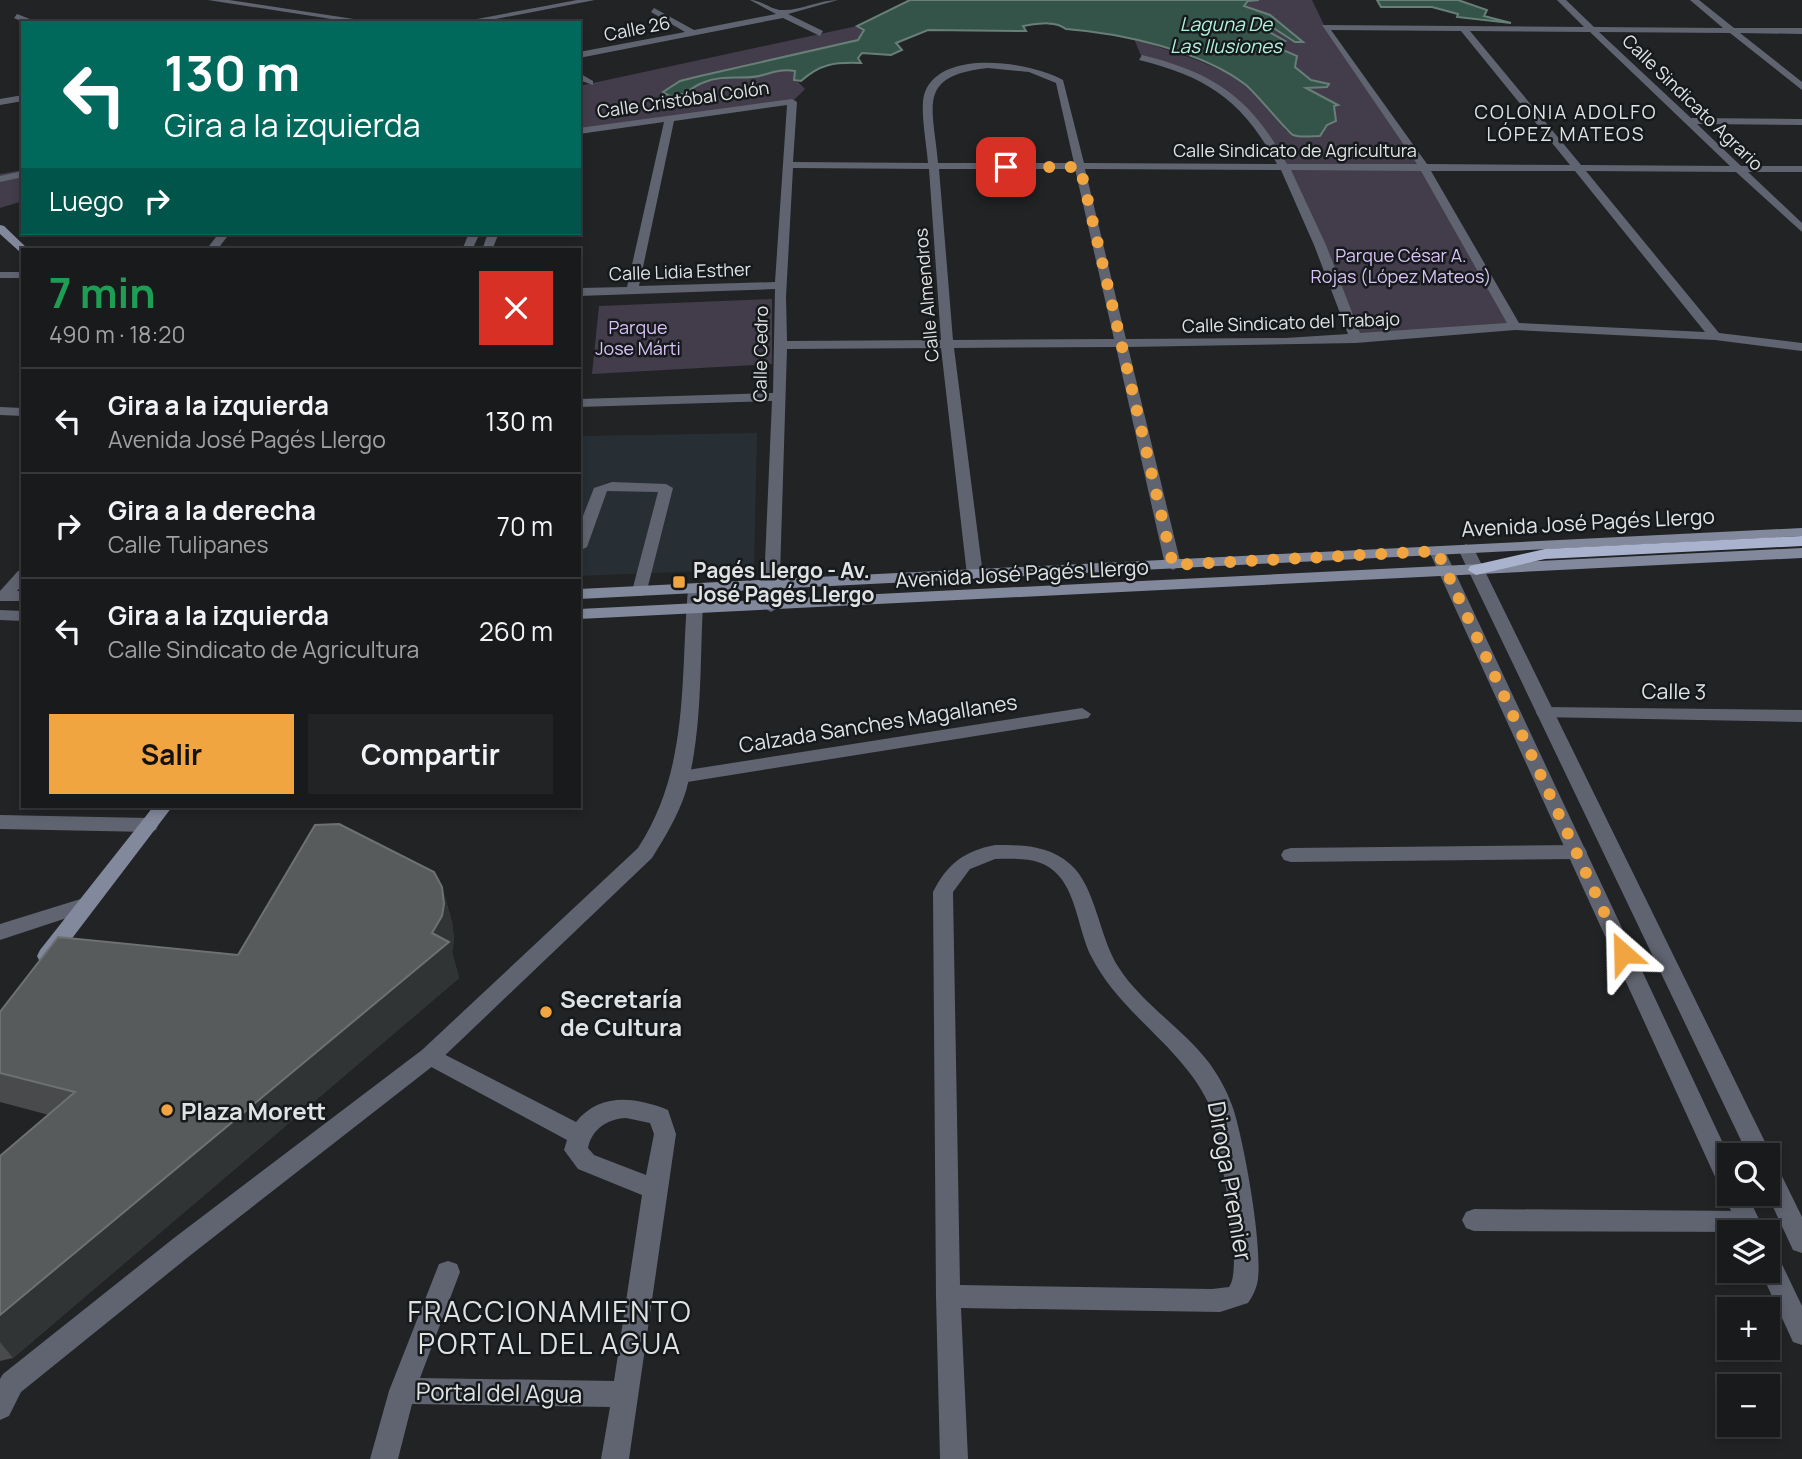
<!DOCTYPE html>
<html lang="es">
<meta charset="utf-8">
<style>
:root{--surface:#191a1c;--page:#222325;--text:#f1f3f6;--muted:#9fa1a3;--line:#37383b;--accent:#f1a540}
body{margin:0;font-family:Manrope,sans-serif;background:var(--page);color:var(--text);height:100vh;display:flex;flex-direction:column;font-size:26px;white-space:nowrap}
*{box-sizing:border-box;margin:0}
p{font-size:23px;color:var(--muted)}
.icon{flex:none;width:38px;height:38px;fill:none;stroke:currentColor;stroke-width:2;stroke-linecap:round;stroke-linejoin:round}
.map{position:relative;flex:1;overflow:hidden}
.details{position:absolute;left:21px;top:248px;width:560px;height:560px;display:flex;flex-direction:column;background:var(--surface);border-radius:0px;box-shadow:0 4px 10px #0003,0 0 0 2px var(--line)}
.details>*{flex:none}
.hud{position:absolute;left:21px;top:21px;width:560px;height:214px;border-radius:0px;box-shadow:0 4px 10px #0003,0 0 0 2px var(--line);background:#00695c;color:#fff;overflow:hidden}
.buttons{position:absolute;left:1717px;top:1143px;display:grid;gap:14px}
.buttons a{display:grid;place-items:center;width:63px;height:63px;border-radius:0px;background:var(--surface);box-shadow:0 4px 10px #0003,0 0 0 2px var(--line);font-size:35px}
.pin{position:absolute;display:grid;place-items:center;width:60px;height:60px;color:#fff;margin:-30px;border-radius:14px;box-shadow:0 4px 10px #0006}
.me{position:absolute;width:77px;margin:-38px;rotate:335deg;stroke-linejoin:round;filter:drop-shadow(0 0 5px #0008)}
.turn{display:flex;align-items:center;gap:24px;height:147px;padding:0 28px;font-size:32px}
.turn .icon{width:91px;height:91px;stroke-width:2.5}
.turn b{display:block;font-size:49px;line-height:60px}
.then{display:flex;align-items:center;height:66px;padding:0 28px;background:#0003;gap:14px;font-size:26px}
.round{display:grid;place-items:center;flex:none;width:74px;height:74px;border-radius:0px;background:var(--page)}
.head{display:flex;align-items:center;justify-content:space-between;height:119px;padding:0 28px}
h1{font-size:42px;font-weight:700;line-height:52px;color:#1e9e55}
.action{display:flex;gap:14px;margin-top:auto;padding:14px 28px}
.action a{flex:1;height:80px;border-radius:0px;background:var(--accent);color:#111;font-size:28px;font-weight:700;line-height:80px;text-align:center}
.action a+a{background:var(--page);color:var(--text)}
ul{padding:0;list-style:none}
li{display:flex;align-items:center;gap:21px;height:105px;padding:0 28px;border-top:2px solid var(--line)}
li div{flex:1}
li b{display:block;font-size:26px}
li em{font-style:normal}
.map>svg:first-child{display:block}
.built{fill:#272f34}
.green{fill:#423c4b}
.water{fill:#345449;stroke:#687f77;stroke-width:2}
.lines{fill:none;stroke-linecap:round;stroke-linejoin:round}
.service{fill:#606470;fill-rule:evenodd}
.pedestrian{fill:#606470;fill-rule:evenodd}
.minor{fill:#606470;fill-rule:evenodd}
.tertiary{fill:#606470;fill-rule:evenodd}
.secondary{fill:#83899c;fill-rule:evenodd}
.trunk{fill:#aab3ce;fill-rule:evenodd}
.wall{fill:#484a4b}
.shaded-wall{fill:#313435}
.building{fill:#585b5c;stroke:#6e7071;stroke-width:2}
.route{stroke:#f1a540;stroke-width:12;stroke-dasharray:0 21.6}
.poi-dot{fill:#f1a540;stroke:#171a1c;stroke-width:2.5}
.labels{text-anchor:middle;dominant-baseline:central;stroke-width:5;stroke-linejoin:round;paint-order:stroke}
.far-street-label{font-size:18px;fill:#e1e2e3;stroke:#171a1c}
.far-park-label{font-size:18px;fill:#d9c3f5;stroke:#171a1c}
.far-water-label{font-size:19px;font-style:italic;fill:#b1f2da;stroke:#171a1c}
.far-neighbourhood-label{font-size:19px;letter-spacing:2px;fill:#e1e2e3;stroke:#171a1c}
.street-label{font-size:21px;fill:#e1e2e3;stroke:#171a1c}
.poi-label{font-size:21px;font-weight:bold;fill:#e1e2e3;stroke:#171a1c;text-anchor:start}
.near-poi-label{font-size:24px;font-weight:bold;fill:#e1e2e3;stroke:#171a1c;text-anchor:start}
.near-street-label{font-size:24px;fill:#e1e2e3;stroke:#171a1c}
.near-neighbourhood-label{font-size:28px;letter-spacing:2px;fill:#e1e2e3;stroke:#171a1c}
</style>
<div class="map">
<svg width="1802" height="1459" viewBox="0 0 1802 1459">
<rect width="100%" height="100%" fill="#212325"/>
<path class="built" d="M757,433L754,569L579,576V436Z"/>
<g class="green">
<path d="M1251,0H1312L1325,27L1424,167L1515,326L1356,339C1328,271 1277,116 1212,83C1190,72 1164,66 1142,58L1134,39C1188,57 1261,74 1286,131L1323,133L1327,125L1289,57L1274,46L1252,11L1244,6Z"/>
<path d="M857,26L865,30L858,41L680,81L673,96C687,94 694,85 708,81C727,74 747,80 763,75C775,72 782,69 795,71L797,81L805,89L792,102L579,131V86Z"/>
<path d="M23,170V201L0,208V174Z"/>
<path d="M772,299V364L592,374L599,306Z"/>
</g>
<g class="water">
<path d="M910,0H1259L1248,1L1244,6L1270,15L1303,42H1295L1272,27L1264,29L1285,41L1274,46L1297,56L1295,67L1311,80L1329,84L1327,87L1306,88L1338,105L1334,106L1336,121L1327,125L1320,136C1312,136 1302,138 1293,135C1289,134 1256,93 1246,85C1202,51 1121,33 1066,29C1055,20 1037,24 1023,26L1026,31L928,30L896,43L902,50L891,55L862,53L858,58L861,63C834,62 820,64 801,81L794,80L795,71C782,69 774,72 763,75C745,81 725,73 702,83C689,88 678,104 663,92L680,81L700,76L858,40L864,30L857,26Z"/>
<path d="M1377,0H1458L1487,10L1484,16L1511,23L1457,17L1458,14L1432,7H1381Z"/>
</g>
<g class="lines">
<g class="service">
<path d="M612,482L666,484L673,488L646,594L640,596L632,591L658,492L607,491L587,547L579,551V526L594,488Z"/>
<path d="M23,569V584L10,599L0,600V591L18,571Z"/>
</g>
<path class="pedestrian" d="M23,171V177L0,182V176Z"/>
<g class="minor">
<path d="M208,0H229L380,23H357Z"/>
<path d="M577,0H595L475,23H456Z"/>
<path d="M750,0C762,0 771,10 782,10C799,11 819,0 838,0L788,14L823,31L820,36L783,18L579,58V52L685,32L651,12L654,8L694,30L776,14Z"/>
<path d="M1557,0H1566L1594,27L1723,28L1690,0H1699L1734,28H1802V34L1740,33L1802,82V90L1730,33L1599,32L1691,118L1802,119V125L1697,124L1741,166H1802V172H1748L1802,223V232L1736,172L1586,171L1719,333L1802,343V351L1715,340L1515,330L1356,343L1128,347L1181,565L1173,570L1165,565L1116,347L954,348L983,575L975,580L967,575L941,348L787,349L779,607L771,612L763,607L772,401L579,407V399L773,393L775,289L579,296V288L627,287L664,122L579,134V128L792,99L797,102L793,162L928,163C927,146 919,106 925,92C942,48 1031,62 1063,80L1084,163L1277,164C1243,101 1208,77 1139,60L1142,55C1215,73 1251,98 1287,164H1417L1322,25L1584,27ZM1331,30L1461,31L1570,165L1427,164ZM1470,31L1590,32L1730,166L1581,165ZM988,68L1029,72L1056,83L1074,163H938C933,105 916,76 988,68ZM787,105L775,282L639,286L674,121ZM793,168L929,169L941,340L787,341L786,297ZM939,169H1075L1114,339L953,340ZM1085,169L1281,170L1314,245L1348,334L1285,338L1126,339ZM1291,170L1421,171L1507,323L1360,333L1326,245ZM1431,171H1575L1705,332L1519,323Z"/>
<path d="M17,14L35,21L36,23H25L14,18Z"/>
<path d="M579,73L593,81V85L579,80Z"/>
<path d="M23,95V101L0,105V99Z"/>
<path d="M219,233H230L217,250H206Z"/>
<path d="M469,233H480L472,250H462Z"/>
<path d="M488,233H499L492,250H482Z"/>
<rect x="0" y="272" width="23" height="6"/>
<path d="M0,407L23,408V416L0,415Z"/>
<path d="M1545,707L1802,710V722L1539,717L1536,713L1539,709Z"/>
<path d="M1082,708L1091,714L1088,718L681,783L672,777L681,771Z"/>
<path d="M0,815L149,818L156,820L158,825L156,830L149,832L0,829Z"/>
<path d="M995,845C1022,845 1048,845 1070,864C1096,886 1099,938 1119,968C1143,1005 1184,1029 1210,1064C1220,1078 1229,1095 1234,1111C1245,1148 1262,1242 1258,1279C1257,1287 1253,1296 1248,1303L1220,1312L961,1308L968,1459H940L936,1296L933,892C947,864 964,851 995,845ZM995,859C1019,859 1042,856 1059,876C1077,897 1079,932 1091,956C1121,1016 1186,1048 1212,1111C1217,1141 1245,1267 1229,1287L1212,1289L960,1285L953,892L970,869Z"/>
<path d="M1577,845L1584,847L1587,852L1584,857L1577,859L1291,862L1284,860L1281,855L1284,850L1291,848Z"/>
<path d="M87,897L94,899L97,904L94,909L0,940V924Z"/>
<path d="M430,1047L576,1122C600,1092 636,1097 668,1110L676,1134L629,1459H601L610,1407L412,1404L398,1459H370L389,1391L439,1264L448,1261L457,1264L460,1272L420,1378L614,1381L642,1195L578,1169L564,1150L567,1140L422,1062L419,1056L422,1050ZM626,1118L650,1123L654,1134L646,1175L594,1155L588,1148C592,1129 607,1119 626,1118Z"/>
<path d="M1474,1209L1748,1211L1756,1214L1760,1222L1756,1230L1750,1232L1474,1231L1466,1228L1462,1220L1466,1212Z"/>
</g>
<g class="tertiary">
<path d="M1466,544L1474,549L1768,1148L1772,1155L1769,1161L1776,1164L1802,1217V1253L1793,1250L1767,1194L1768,1155H1748L1458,549Z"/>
<path d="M1437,546L1445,551L1729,1156V1194H1747L1765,1232H1741L1723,1194L1725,1190L1721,1188L1717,1181L1429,551Z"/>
<path d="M696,584L704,589C699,656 704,726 686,791C678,816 665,837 652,858L438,1062L192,1254L21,1392L9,1416L0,1420V1379L3,1374L174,1238L422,1050L638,848C690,768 680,680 688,589Z"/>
<rect x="0" y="591" width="23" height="10"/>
<path d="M0,610L23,611V621L0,620Z"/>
<path d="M1768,1251L1777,1254L1802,1306V1345L1793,1342L1760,1270H1768Z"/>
</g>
<g class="secondary">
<path d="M0,225L4,226L29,250L20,252L0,234Z"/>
<path d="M1802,528V536L579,599V589Z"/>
<path d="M1802,548V558L579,619V609Z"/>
<path d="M153,807H172L54,962L47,964L40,962L37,956L40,950Z"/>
</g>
<path class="trunk" d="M1802,536V546L1545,559L1476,575L1468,570L1470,566L1545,549Z"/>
</g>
<path class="wall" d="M442,887L452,922L454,939L452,952L459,978L13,1358L0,1361V1156L49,1115L0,1102V1012L238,955Z"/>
<path class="shaded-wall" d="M442,887L452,922L454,939L452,952L459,978L13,1358L0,1342V1315L432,933Z"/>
<path class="building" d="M339,824L434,872L442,887L444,904L442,916L432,933L449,942L0,1315V1156L75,1092L0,1073V1012L58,937L238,955L315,825Z"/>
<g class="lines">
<path class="route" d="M1006,167H1080L1173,565L1437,551L1623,953"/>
</g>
<g class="poi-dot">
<rect x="672" y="575" width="14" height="14" rx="3.5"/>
<circle cx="546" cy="1012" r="7"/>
<circle cx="167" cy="1110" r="7"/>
</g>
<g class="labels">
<g class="far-street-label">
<text transform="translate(637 28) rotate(-11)">Calle 26</text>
<text transform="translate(683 99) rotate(-8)">Calle Cristóbal Colón</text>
<text transform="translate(1693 102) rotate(44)">Calle Sindicato Agrario</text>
<text x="1295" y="150">Calle Sindicato de Agricultura</text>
<text transform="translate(680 271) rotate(-2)">Calle Lidia Esther</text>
<text transform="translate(926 295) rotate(-95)">Calle Almendros</text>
<text transform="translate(1291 322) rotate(-2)">Calle Sindicato del Trabajo</text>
<text transform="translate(760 354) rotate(-89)">Calle Cedro</text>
</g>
<g class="far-park-label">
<text x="1401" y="255">Parque César A.<tspan x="1401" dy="21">Rojas (López Mateos)</tspan></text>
<text x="638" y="327">Parque<tspan x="638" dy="21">Jose Márti</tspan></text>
</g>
<g class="far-water-label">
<text x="1226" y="24">Laguna De<tspan x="1226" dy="22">Las Ilusiones</tspan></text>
</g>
<g class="far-neighbourhood-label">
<text x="1566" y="112">COLONIA ADOLFO<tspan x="1566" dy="22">LÓPEZ MATEOS</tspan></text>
</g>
<g class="street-label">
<text transform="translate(1588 522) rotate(-3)">Avenida José Pagés Llergo</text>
<text transform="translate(1022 573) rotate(-3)">Avenida José Pagés Llergo</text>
<text transform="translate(1674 691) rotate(1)">Calle 3</text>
<text transform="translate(878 723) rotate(-9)">Calzada Sanches Magallanes</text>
</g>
<g class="poi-label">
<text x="693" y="570">Pagés Llergo - Av.<tspan x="693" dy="24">José Pagés Llergo</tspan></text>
</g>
<g class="near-poi-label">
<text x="560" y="998">Secretaría<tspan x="560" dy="28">de Cultura</tspan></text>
<text x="181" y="1110">Plaza Morett</text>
</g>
<g class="near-street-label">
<text transform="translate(1231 1181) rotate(80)">Diroga Premier</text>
<text transform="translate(499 1392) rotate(1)">Portal del Agua</text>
</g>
<g class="near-neighbourhood-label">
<text x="550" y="1311">FRACCIONAMIENTO<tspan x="550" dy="32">PORTAL DEL AGUA</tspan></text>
</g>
</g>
</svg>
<div class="buttons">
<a><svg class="icon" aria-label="search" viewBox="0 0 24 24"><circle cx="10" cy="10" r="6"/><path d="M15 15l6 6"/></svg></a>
<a><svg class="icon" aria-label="layers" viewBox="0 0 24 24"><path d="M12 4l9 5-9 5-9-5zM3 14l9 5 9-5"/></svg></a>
<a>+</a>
<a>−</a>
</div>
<div class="pin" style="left:1006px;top:167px;background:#d93025"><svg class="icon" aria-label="arrive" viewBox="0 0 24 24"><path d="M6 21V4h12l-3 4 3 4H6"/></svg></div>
<svg class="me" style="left:1623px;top:953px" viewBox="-20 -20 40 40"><path d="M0-17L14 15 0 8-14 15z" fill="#f1a540" stroke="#fff" stroke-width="4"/></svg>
<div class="hud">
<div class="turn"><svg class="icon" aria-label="left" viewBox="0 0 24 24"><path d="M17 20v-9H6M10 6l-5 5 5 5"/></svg><div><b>130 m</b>Gira a la izquierda</div></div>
<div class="then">Luego<svg class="icon" aria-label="right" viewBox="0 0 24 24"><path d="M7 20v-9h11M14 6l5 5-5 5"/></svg></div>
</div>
<section class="details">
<div class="head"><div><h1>7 min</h1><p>490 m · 18:20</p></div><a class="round" style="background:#d93025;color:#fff"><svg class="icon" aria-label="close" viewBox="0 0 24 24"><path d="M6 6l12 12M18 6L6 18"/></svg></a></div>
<ul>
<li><svg class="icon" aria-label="left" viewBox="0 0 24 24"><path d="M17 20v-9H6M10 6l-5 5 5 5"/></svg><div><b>Gira a la izquierda</b><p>Avenida José Pagés Llergo</p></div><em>130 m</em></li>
<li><svg class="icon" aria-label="right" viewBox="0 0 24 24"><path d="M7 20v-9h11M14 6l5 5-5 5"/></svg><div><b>Gira a la derecha</b><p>Calle Tulipanes</p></div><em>70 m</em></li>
<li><svg class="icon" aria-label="left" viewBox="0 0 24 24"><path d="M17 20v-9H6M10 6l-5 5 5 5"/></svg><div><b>Gira a la izquierda</b><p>Calle Sindicato de Agricultura</p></div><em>260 m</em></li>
</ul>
<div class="action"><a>Salir</a><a>Compartir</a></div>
</section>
</div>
